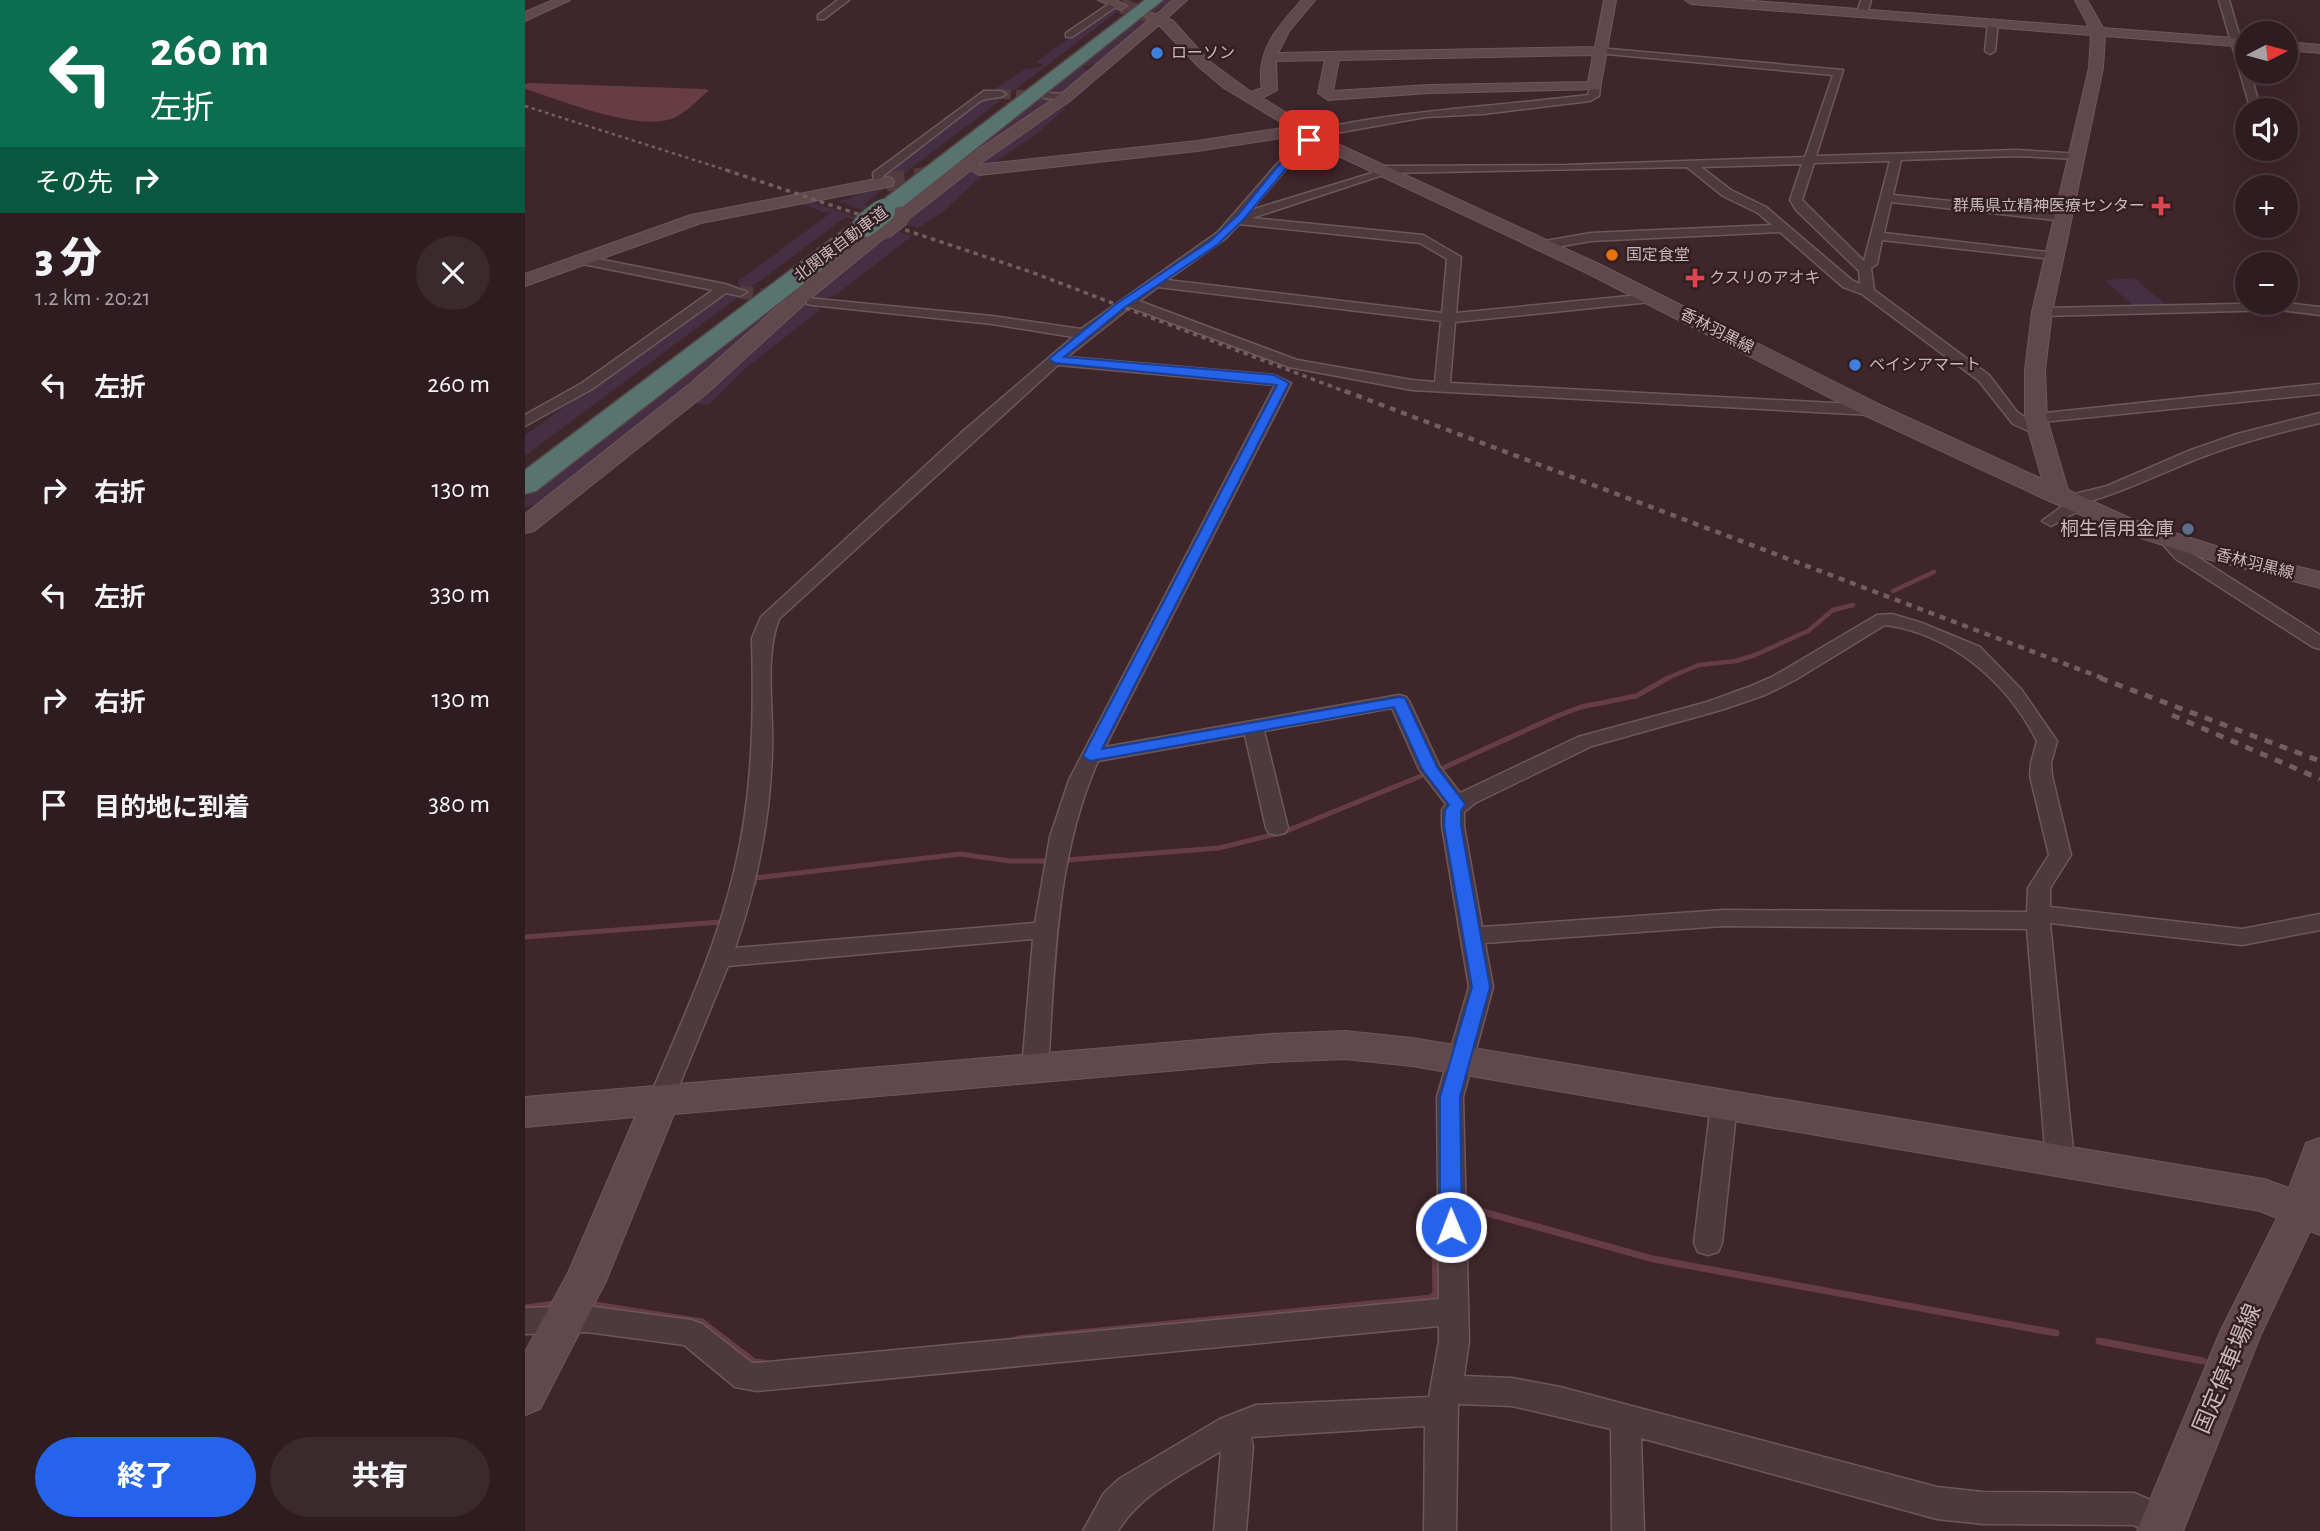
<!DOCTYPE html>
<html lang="ja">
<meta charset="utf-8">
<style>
:root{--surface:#2e1c20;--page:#3a292d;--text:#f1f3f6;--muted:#a7a1a5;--line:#493a3e;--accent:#2563eb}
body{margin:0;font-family:"Alegreya Sans","Noto Sans JP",sans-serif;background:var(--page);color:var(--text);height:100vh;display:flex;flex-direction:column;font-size:26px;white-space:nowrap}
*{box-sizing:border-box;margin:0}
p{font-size:23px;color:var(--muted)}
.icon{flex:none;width:38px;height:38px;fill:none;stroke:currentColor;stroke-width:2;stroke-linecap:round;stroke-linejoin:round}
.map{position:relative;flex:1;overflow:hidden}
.drawer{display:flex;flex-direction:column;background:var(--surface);width:525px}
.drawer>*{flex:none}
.guide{background:#0b6e4f;color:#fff;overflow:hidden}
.needle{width:46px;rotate:84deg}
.tools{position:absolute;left:1710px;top:21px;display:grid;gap:14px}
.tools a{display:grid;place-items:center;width:63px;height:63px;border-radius:50%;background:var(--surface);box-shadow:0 7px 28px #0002,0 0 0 2px var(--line);font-size:35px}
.pin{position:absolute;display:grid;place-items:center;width:60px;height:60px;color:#fff;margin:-30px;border-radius:14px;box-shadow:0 4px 10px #0006}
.me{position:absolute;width:77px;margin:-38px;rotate:359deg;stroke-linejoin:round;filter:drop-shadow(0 0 5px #0008)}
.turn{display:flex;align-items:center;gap:24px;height:147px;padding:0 35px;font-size:32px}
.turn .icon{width:91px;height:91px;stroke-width:2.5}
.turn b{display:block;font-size:49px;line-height:60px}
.then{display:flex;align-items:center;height:66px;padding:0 35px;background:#0003;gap:14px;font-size:26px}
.round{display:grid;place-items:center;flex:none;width:74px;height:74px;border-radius:37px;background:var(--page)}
.headline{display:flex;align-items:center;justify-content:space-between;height:119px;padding:0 35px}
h1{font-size:42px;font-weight:800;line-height:52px}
.action{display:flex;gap:14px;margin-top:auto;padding:14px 35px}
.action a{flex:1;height:80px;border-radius:42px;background:var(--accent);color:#fff;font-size:28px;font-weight:800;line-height:80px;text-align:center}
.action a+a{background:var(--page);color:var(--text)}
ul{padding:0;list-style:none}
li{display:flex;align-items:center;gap:21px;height:105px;padding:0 35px}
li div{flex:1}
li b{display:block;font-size:26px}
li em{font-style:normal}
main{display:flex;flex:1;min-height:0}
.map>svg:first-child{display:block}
.green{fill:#462f42}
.water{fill:#663c45}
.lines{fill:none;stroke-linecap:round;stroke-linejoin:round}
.stream-far2{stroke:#663c45;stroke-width:4.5}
.stream-far1{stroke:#663c45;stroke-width:5}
.stream{stroke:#663c45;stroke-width:7}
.street-tunnel-far1{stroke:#533c40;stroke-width:10;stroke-dasharray:10 5;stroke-linecap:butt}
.street-tunnel{stroke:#533c40;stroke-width:13;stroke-dasharray:13 7;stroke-linecap:butt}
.secondary-tunnel-far1{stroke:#533c40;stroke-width:15;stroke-dasharray:15 7;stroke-linecap:butt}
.secondary-tunnel{stroke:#533c40;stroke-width:19;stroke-dasharray:19 10;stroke-linecap:butt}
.street-casing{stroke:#6c585c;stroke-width:3}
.secondary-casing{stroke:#6c585c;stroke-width:2}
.highway-casing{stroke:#564246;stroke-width:3}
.street{fill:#4e3a3e;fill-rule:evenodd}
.secondary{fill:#61484c;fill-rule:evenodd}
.highway{fill:#57746f;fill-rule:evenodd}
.rail-far3{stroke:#755c61;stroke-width:2.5;stroke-dasharray:3.5 3.5;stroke-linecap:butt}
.rail-far2{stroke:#755c61;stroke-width:3.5;stroke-dasharray:4.5 4.5;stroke-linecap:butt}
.rail-far1{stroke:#755c61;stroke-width:4.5;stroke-dasharray:6 6;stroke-linecap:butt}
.rail{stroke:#755c61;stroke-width:5;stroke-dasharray:8 8;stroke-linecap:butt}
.secondary-bridge-casing{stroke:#6c585c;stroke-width:21;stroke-linecap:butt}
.highway-bridge-casing{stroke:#564246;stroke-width:26;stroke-linecap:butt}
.secondary-bridge{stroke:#61484c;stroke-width:19}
.highway-bridge{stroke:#57746f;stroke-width:24}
.route{fill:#2563eb;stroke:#184099;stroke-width:2}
.shop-dot{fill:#3f7fe0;stroke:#331f23;stroke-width:2.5}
.health-dot{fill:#e0444e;stroke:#331f23;stroke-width:2.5}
.food-dot{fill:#e8710a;stroke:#331f23;stroke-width:2.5}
.service-dot{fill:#5c6f8a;stroke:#331f23;stroke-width:2.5}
.labels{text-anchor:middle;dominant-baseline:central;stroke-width:5;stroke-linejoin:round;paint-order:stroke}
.far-poi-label{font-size:16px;fill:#c9b6ba;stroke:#331f23;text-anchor:start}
.far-street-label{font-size:16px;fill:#c9b6ba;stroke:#331f23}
.poi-label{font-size:19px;fill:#c9b6ba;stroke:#331f23;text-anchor:end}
.near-street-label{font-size:23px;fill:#c9b6ba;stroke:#331f23}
</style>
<main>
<section class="drawer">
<div class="guide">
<div class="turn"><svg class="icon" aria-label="left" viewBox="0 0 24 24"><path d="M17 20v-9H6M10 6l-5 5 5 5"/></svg><div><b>260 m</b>左折</div></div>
<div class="then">その先<svg class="icon" aria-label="right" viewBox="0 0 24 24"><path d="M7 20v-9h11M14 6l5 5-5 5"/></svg></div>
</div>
<div class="headline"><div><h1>3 分</h1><p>1.2 km · 20:21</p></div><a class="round"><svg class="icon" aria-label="close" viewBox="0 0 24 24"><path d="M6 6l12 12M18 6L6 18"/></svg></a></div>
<ul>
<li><svg class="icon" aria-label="left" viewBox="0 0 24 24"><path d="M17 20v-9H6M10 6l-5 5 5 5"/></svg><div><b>左折</b></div><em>260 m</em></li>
<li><svg class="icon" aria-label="right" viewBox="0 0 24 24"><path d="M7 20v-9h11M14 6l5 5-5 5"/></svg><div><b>右折</b></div><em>130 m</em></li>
<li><svg class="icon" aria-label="left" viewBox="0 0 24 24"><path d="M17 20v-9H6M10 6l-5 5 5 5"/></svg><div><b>左折</b></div><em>330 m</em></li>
<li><svg class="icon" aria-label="right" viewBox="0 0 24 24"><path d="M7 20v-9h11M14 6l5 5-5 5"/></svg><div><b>右折</b></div><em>130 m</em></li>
<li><svg class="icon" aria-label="arrive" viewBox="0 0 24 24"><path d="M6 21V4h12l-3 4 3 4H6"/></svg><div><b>目的地に到着</b></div><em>380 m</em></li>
</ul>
<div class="action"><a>終了</a><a>共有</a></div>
</section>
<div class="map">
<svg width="1795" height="1531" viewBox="0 0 1795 1531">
<rect width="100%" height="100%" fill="#3e262b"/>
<g class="green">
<path d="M597,0H608L338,205L363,214L639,0H649L622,17L624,20L575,63L557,67L564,71L542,91L522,97L528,102L441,174L551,98L513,133L473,160L419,211L393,228L312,201L324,199L358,180V175L457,99L476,92L470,89L500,69L516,67L518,65L511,62L585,8L599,4Z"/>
<path d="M282,200L387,236L311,295L287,301L295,310L217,371L184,404H167L279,304L367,232L349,230L279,284L160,391L20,502L0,507V498L349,226L321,217L315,221L0,456V435L167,315L198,297L217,290L212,282L307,212H297L273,202Z"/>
<path d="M1609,278L1640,304L1609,306L1579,280Z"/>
</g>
<path class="water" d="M4,83L181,89L184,91C175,96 168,108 151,117C118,134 35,100 0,89V84Z"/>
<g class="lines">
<g class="stream-far2">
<path d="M1368,591L1409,572"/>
<path d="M1140,679L1174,665L1211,661L1230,655L1283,631L1308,610L1328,605"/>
</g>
<g class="stream-far1">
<path d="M918,768L1032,716L1056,707L1111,696L1143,678"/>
<path d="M541,860L694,848L759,832L896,776"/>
<path d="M229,884L230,878L435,854L485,861H523"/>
<path d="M0,937L196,922"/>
</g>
<g class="stream">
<path d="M937,1206L1128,1259L1531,1333"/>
<path d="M70,1305L177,1322L229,1362L239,1363"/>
<path d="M0,1308L29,1304"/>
<path d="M493,1339L906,1298L911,1294L909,1200"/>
<path d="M1574,1341L1678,1361"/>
</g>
<path class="street-tunnel-far1" d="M476,94L523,96"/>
<path class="street-tunnel" d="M215,292L261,298"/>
<path class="secondary-tunnel-far1" d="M596,6L624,15"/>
<path class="secondary-tunnel" d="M361,182L426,173"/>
<defs>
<g id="street">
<path d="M313,0H324L299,19H293V15Z"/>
<path d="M1336,0H1346L1342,13L1337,16L1332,13Z"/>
<path d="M1694,0H1704L1722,62V72H1725L1735,107L1734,109L1725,107Z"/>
<path d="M587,2L595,4L547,37H541V33Z"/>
<path d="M1468,20L1473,23L1470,51L1465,54L1460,51L1463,23Z"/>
<path d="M1074,48L1318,70L1291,156L1492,150L1557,154V158L1553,159L1492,156L1376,160L1368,195L1539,213L1545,217L1539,221L1366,202L1359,233L1530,253L1537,257L1535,260L1357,240L1352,264L1346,268L1349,290L1464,375L1492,412L1505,421V416L1511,414L1795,384V394L1507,423L1523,431L1515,436L1488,424L1454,381L1337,294L1318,287L1255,232L1066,241L1020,249L1014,245L1020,241L1066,233L1247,225L1233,213L1198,196L1162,167L864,173L727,218L898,235L936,257L931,313L1125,294L1132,298L1125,302L930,322L925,383L1347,405L1355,410L1347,415L887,390L764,367L605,307L542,357L749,375L766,383L580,747L874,695L881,697L884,701L915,767L935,793L1053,737L1182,702L1226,686L1247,677L1352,615L1367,614L1397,623L1455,647L1496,689L1532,741L1526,763L1527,776L1546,855L1525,888V907L1717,929L1795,914V930L1717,945L1525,923L1549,1160L1545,1168L1535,1171L1525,1168L1521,1160L1502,929L1198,926L960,943L968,987L938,1097L944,1341L939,1376L987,1378L1035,1387L1412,1487L1458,1492L1609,1493L1651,1511L1655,1522L1652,1531H1622L1608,1525L1458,1524L1412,1519L1116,1438L1119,1531H1087L1086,1429L987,1406L933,1404L931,1531H899L900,1426L726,1437L728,1446L721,1531H689L696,1451C659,1474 616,1493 593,1531H558L579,1493L594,1479L695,1419L731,1405L904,1397L914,1341V1326L232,1391L210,1387L159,1345L62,1332L0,1334V1308L62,1306L166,1320L177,1324L227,1363H232L914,1299L912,1097L944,987L917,826V810L921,804L894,769L867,708L739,731L763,828L760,833L752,835L744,833L741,828L720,735L573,761C530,858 530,965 523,1069L519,1076L510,1079L501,1076L497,1069L508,939L203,966L145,1108L136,1111L127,1108L123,1101C155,1025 190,952 209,872C228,795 229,716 227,638L236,617L436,433L548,337L467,324L287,305L282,304V298L467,316L556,329L693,232L752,164L783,137L778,134L780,132C873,110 968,107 1063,95L1066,84L1075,86L1074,96L1065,101L958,114L901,117L794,136V140L772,156L726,210L847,173L845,170L851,166L1042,165L1280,157L1308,75L1071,53L1069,51ZM1365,161L1339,261L1277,200L1289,163ZM1277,164L1265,200L1271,210L1334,271L1335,284L1328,281L1241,207L1206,190L1176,167ZM714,224L895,243L922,259L917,313L642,280L701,238ZM633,287L916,321L910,382L887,380L772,360L614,301ZM533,365L750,385L544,780L525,837L510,923L210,948C232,885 245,820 247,753C249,712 239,657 254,619ZM1360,625C1427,634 1482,682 1512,741L1506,763L1505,776L1524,855L1503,888L1502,912L1198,910L957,927L939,826V812L950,803L1067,746L1196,710L1240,695L1270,680Z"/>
<path d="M459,91H476L481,94C474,100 463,96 454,102L358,176L357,186H349L348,173Z"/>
<path d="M523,93L541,94L546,97L541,100L519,98L518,96Z"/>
<path d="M58,256L200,284L222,292L215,296L201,293L67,389L0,426V415L57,383L188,290L53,263L51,260Z"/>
<path d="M1760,303L1795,307V315L1754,310L1517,316L1510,312L1517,308Z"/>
<path d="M1795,413V423C1756,432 1717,442 1680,456C1637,472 1603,491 1558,503L1557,509L1526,526L1517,521L1539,505L1536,501L1538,497L1582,486L1666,450L1712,434Z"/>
<path d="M1643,535L1649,536L1663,551L1795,635V649L1788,647L1651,559L1634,540Z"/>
<path d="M1199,1094L1208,1097L1212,1104L1197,1243L1193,1252L1183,1255L1173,1252L1169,1243L1186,1104L1190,1097Z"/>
</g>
<g id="secondary">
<path d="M28,0H45L0,21V12Z"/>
<path d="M573,0H591L602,6L596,10Z"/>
<path d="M648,0H662L642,18L648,21L685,62L726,92L737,88C730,51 754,25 777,0H790L764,31L753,53L1070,47L1079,0H1091L1075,89L905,93L803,100L793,93L800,60L751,61L752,90L737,98L815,145L1076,265L1355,405L1517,479L1500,419V370L1507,312L1564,68L1566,35L1166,4L1160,0H1216L1564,27L1550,0H1562L1578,28L1722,39V47L1580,36L1578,68L1527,312L1520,370L1522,419L1543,490L1609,520L1700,549L1795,572V588L1682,559L1591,530L1522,500L1339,415L1062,273L803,151L776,135L672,151L454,175L446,170L382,220H370L367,216L370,212L432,164L536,94L624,20L617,15L619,12L632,14ZM634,25L675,68L699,88L764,127L672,141L453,165L546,100ZM1068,55L1063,82L905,85L808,91L814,60Z"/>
<path d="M1760,42L1795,45V53L1760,50Z"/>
<path d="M361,177L367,178L369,182L367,186L176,223L0,286V274L166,215Z"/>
<path d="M358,225L367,230L364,234L287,297L182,393L9,531L0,533V514L166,383L273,289L352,226Z"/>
<path d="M820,1031L887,1038L1739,1179L1764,1188L1781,1143L1795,1138V1235L1785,1231L1736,1334L1658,1531H1612L1695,1332L1752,1218L1735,1211L887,1066L820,1059L746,1062L149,1114L81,1281L15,1409L0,1415V1352L43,1273L110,1117L0,1127V1097L746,1034Z"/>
</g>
<g id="highway">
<path d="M620,0H638L366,216H350L347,211L350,206Z"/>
<path d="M340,218L348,220L352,225L348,230L11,491L0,494V470L332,220Z"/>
</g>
</defs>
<use href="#street" class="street-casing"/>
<use href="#secondary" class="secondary-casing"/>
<use href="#highway" class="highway-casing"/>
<use href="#street" class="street"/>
<use href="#secondary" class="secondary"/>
<use href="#highway" class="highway"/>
<path class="rail-far3" d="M0,106L207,172"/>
<path class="rail-far2" d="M201,170L506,272L824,393"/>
<path class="rail-far1" d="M820,391L1580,679"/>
<g class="rail">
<path d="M1575,678L1795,761"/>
<path d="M1647,715L1795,779"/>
</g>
<defs>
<path id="secondary-bridge" d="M358,230L376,216"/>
<path id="highway-bridge" d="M340,225L358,211"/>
</defs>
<use href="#secondary-bridge" class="secondary-bridge-casing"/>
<use href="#highway-bridge" class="highway-bridge-casing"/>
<use href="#secondary-bridge" class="secondary-bridge"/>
<use href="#highway-bridge" class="highway-bridge"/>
</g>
<path class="route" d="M781,138L789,140L759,171L719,219L692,245L599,308L539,357L749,375L764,383L577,749L874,697L880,698L912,767L940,804L936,811V826L965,987L935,1097L937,1227L934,1233L926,1236L919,1233L915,1227V1097L947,987L919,826L920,810L924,805L897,769L869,707L565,761L558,756L752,385L530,363L524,359L591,304L685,241L713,215L752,167Z"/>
<g class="shop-dot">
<circle cx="632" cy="53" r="7"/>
<circle cx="1330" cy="365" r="7"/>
</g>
<g class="health-dot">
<path d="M1632.5 195.5h7v7h7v7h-7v7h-7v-7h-7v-7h7z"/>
<path d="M1166.5 267.5h7v7h7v7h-7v7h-7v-7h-7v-7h7z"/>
</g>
<circle class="food-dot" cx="1087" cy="255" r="7"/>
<circle class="service-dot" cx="1663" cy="529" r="7"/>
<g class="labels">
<g class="far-poi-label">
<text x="646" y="53">ローソン</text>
<text x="1620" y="206" text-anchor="end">群馬県立精神医療センター</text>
<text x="1101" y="255">国定食堂</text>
<text x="1184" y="278">クスリのアオキ</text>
<text x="1344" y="365">ベイシアマート</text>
</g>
<g class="far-street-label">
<text transform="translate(316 244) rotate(-37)">北関東自動車道</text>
<text transform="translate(1192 331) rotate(27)">香林羽黒線</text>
<text transform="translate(1730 564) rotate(14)">香林羽黒線</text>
</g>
<g class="poi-label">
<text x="1649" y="529">桐生信用金庫</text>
</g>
<g class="near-street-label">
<text transform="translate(1703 1369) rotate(-67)">国定停車場線</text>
</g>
</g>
</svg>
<div class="tools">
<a><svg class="needle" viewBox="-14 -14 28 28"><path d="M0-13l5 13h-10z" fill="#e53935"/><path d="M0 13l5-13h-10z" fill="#a7a1a5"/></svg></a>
<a><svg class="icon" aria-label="sound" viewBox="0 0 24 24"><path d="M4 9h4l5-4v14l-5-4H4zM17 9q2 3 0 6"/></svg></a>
<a>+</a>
<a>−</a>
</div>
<div class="pin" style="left:784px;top:140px;background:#d93025"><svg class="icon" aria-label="arrive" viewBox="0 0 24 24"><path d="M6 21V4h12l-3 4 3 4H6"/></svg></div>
<svg class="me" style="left:926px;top:1227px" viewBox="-20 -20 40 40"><circle r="17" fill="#2563eb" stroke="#fff" stroke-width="3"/><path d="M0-11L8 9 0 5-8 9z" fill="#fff"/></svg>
</div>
</main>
